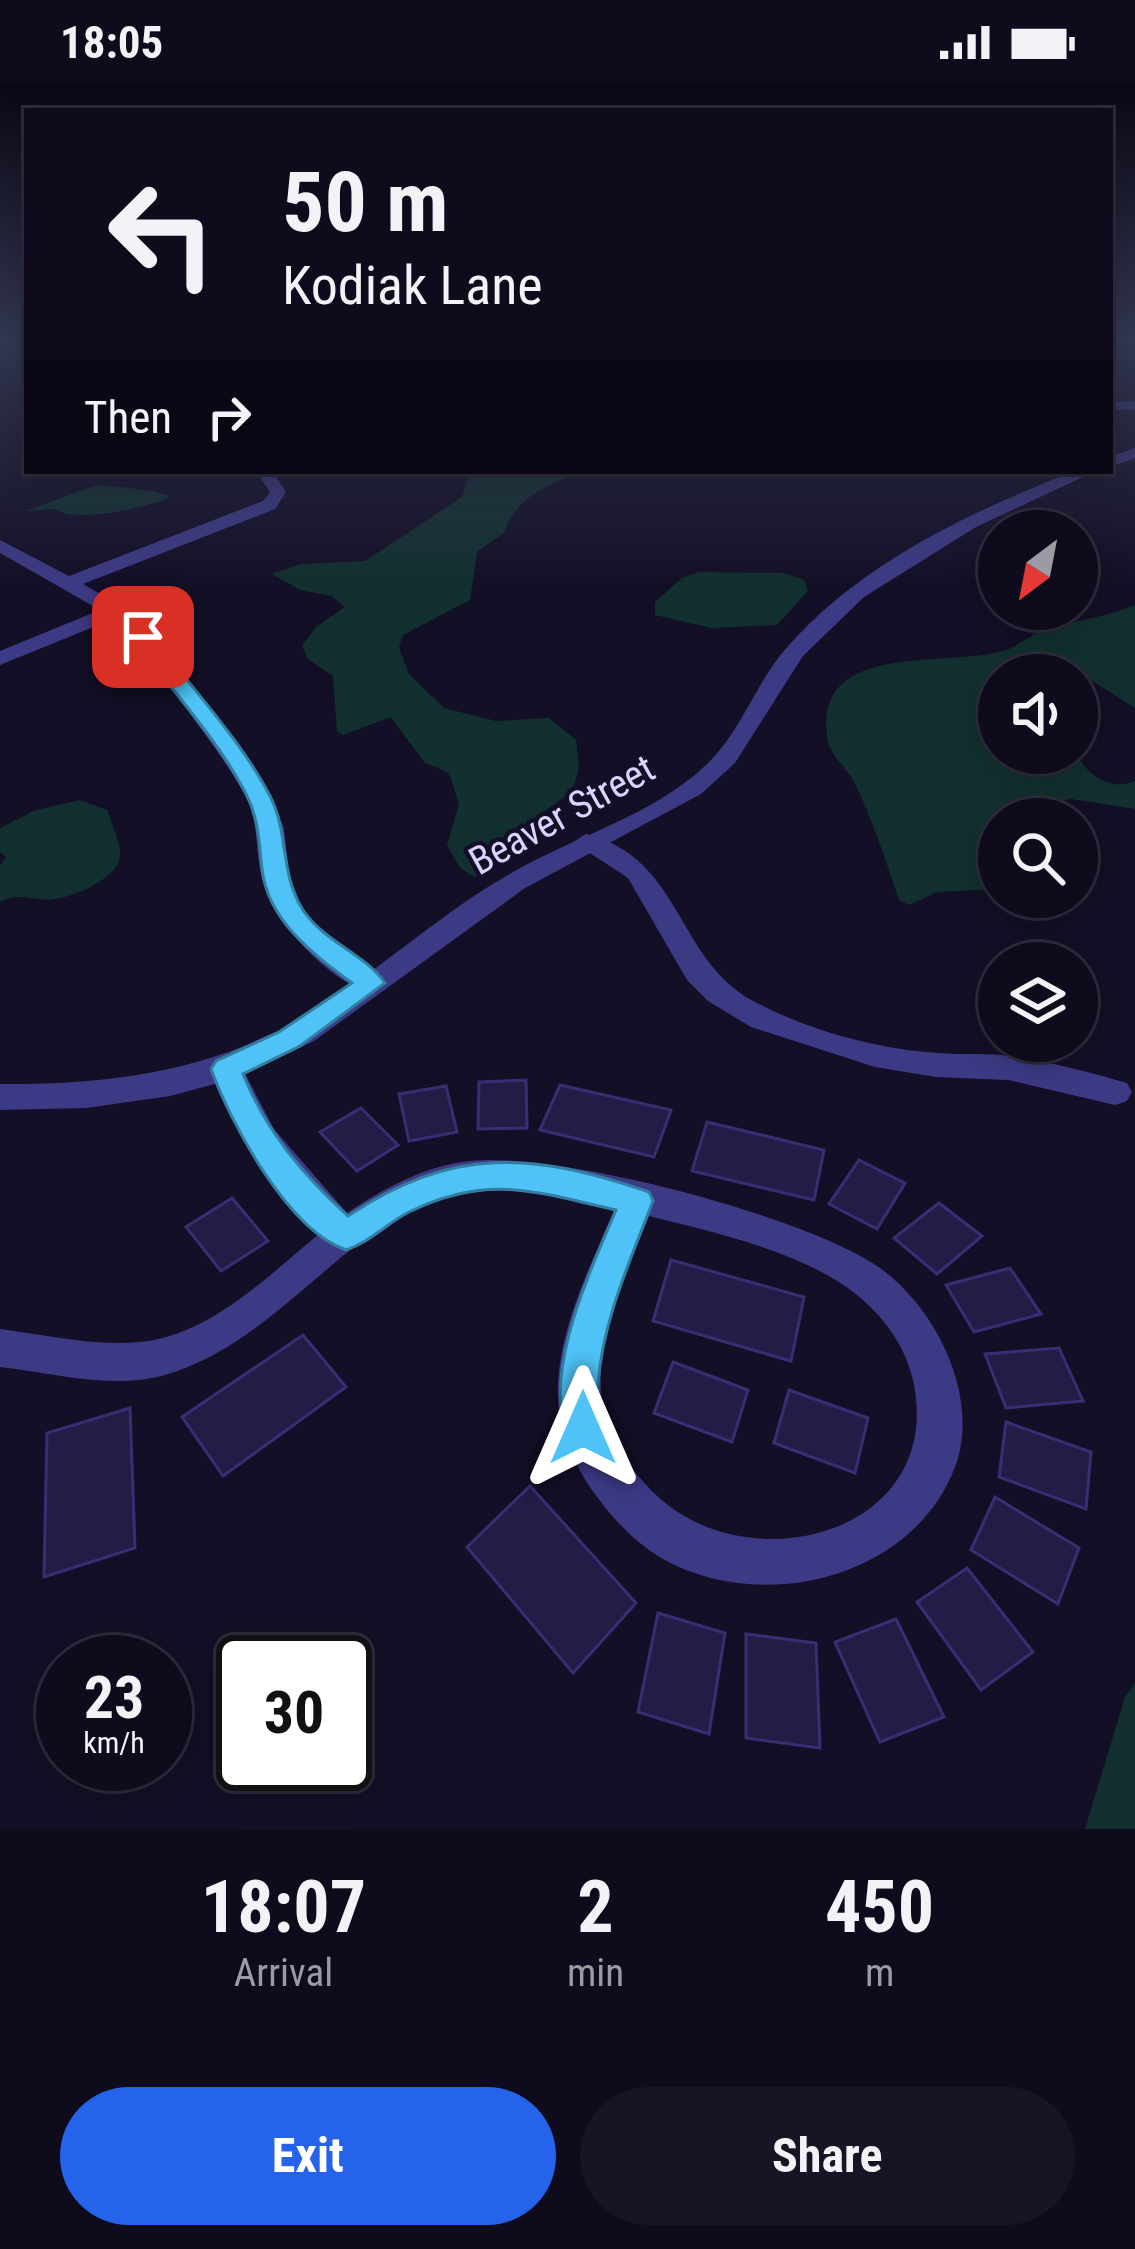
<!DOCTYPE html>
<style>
:root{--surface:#0e0b1c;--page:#171425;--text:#f1f3f6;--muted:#9b9ba3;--line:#2e2b3b;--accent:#2563eb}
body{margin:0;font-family:"Roboto Condensed",sans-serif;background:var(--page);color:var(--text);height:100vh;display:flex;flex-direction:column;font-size:45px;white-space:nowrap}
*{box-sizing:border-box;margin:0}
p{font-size:39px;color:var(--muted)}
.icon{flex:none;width:66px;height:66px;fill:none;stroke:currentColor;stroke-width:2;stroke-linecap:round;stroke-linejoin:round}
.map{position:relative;height:1745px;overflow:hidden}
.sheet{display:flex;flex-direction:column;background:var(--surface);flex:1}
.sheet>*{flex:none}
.top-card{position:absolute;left:24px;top:24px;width:1089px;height:366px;border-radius:0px;box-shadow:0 6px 30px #0003,0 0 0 3px var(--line);background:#0e0b1c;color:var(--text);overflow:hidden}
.needle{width:78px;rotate:212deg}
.controls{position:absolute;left:978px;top:426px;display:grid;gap:24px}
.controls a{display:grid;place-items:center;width:120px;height:120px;border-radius:50%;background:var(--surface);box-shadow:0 6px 30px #0003,0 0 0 3px var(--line);font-size:60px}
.speed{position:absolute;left:36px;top:1551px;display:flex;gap:24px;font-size:60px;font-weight:700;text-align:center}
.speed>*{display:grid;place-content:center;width:156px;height:156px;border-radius:50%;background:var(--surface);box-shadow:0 6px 30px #0003,0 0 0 3px var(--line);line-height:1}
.speed small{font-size:30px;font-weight:400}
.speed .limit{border:6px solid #111;border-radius:18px;background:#fff;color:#111}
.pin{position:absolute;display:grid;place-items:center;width:102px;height:102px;color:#fff;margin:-51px;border-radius:24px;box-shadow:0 6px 18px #0006}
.me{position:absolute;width:132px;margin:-66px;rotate:0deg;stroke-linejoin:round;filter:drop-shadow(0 0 9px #0008)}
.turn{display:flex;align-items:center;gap:42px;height:252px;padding:0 60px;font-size:54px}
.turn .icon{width:156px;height:156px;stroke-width:2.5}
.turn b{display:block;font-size:84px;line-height:102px}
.then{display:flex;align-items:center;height:114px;padding:0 60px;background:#0003;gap:24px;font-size:45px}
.eta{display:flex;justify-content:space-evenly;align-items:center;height:204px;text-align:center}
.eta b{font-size:72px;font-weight:700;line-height:84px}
.cta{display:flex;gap:24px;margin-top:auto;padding:24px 60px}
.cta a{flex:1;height:138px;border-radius:72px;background:var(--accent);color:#fff;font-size:48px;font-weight:700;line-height:138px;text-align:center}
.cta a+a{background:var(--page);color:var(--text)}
.status{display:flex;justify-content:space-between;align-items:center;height:84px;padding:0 60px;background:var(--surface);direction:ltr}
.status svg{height:33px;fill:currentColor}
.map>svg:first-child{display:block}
.green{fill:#12302f}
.building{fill:#241b47;stroke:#3b2d73;stroke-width:3}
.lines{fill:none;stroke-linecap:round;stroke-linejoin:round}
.minor{fill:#3d3a85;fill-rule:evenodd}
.tertiary{fill:#3d3a85;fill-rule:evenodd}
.route{fill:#4fc3f7;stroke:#337fa1;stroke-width:3}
.labels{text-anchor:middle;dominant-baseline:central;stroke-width:9;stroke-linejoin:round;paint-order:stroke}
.street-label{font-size:39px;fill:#d9d4ff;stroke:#130f26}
</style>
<div class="status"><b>18:05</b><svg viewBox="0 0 49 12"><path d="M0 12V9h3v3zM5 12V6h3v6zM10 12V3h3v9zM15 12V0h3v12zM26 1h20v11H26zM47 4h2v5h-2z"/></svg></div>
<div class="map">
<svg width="1135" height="1745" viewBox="0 0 1135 1745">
<rect width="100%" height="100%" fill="#130f26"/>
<g class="green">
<path d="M470,387H590C559,394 512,414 505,448L477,468L470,516L403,551L399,564L409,590L444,624L496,637L549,634L576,656L579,684L572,708L536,733L516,762L475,793L460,784L447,761L459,720L449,689L424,678L391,633L343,651L337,648L333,592L308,575L302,562L316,543L345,523L332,512L300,506L272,490L300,480L365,477L462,413Z"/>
<path d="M96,401C112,402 161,406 170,413C153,423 70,440 57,425L26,427Z"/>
<path d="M699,488L784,489L804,496L808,507L777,541L712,544L655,531V518L682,494Z"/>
<path d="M1135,521V624L1084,592L999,591V669H1076C1087,691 1110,708 1135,697V725L1071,715L1048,720L1036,735H999V805L937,808L909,821L899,816C886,777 872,734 853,696C846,684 831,671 828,658C809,554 948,585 1006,566C1020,561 1032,549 1047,545C1076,536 1107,533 1135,521Z"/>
<path d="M80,716L107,726C111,739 122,760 120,773C117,796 67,816 47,816C29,815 18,809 0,818V782L6,773L0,768V744L36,726Z"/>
<path d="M1135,1599V1745H1085L1125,1613Z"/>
</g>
<g class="building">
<path d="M526,996L527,1044L478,1045L479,998Z"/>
<path d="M560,1001L671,1026L654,1073L540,1046Z"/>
<path d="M446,1002L457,1048L409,1057L399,1010Z"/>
<path d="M361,1024L398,1061L357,1087L320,1048Z"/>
<path d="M707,1038L824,1066L814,1116L692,1087Z"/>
<path d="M859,1076L905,1099L877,1145L829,1120Z"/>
<path d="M232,1114L268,1157L221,1187L186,1143Z"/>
<path d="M939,1119L982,1152L937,1190L894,1154Z"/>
<path d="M671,1176L804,1213L791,1277L653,1237Z"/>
<path d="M1010,1184L1041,1230L974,1248L946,1201Z"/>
<path d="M303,1251L346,1303L223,1392L182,1333Z"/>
<path d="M1059,1264L1083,1317L1006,1324L985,1270Z"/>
<path d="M673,1278L748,1306L732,1358L654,1329Z"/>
<path d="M789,1306L868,1334L855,1389L774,1359Z"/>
<path d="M130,1324L135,1464L44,1493L47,1349Z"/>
<path d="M1006,1338L1091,1368L1086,1425L999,1393Z"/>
<path d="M530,1402L636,1519L573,1589L467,1463Z"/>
<path d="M995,1413L1079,1464L1058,1520L971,1466Z"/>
<path d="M967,1484L1033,1568L981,1606L917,1518Z"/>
<path d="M658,1529L725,1549L709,1650L638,1628Z"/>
<path d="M896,1535L944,1633L880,1658L835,1558Z"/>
<path d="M746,1550L816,1559L820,1664L746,1654Z"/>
</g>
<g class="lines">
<g class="minor">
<path d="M1110,317L1135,318V326L1110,325Z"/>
<path d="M256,387H272L286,408L275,425L83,500L123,523L150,549L271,711L284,744L289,792L302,823L324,850L382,892L386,899L371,909C328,897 270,835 261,790C255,762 259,736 244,709C213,656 171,607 136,557L113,535L0,581V567L100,526L0,469V456L69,492L263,417L270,408Z"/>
<path d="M586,750C683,774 675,876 755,918C810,947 877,965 938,969C960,971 981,969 1002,971C1044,976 1087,987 1127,999L1132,1008L1127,1017L1115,1021L1008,996L936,993L875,983L751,943L708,917L687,896L628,794L573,758Z"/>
<path d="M226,973L238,976L274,1045L347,1129C381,1106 421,1084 462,1078C547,1063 810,1133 880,1184C937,1225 981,1314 955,1383C913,1494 763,1531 663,1475C635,1459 611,1433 592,1406C574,1380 559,1346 558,1314C556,1249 590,1183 615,1124C567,1113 508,1097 459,1107C351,1131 282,1257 165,1291C112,1306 53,1289 0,1283V1245C48,1251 99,1264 148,1257C214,1247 269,1191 319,1150C271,1102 235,1048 209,985L214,976ZM649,1132C713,1148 790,1165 845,1202C878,1225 904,1257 913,1296C947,1450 747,1502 653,1408C563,1318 608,1235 649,1132Z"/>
</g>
<g class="tertiary">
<path d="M1135,364V374L1110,383V373Z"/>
<path d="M1074,387H1096L976,443L864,513L803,572L735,679L701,710L525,804L314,957L237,994L170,1012L86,1024L0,1026V1000C120,1001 228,985 329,917C390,877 445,827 508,791C572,753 651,733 706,681C742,647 756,597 789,561C864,477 971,428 1074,387Z"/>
</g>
</g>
<linearGradient id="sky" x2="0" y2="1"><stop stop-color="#0a0815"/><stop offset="0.51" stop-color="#333752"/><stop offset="1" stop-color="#333752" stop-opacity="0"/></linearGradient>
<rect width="1135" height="503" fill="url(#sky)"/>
<path class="route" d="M136,549H150C187,599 242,657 270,712C289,749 280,791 303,826C324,858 364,869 385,899L300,962L243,990C266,1047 303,1091 348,1132C453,1062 532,1068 649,1108L653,1117C631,1175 602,1237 598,1301C597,1321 605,1337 597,1357L583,1363L569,1357C540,1291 590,1188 616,1126C535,1108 488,1089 409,1128C387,1139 370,1158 346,1166C288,1146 231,1040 211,985L216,977L279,948L352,899C313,870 268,837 262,785C259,760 259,736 247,712C219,656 170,605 133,553Z"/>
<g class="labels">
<g class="street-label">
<text transform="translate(562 731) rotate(-29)">Beaver Street</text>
</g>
</g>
</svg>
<div class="controls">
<a><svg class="needle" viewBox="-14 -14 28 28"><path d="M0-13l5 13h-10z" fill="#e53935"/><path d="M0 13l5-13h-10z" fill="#9b9ba3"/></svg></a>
<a><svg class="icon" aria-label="sound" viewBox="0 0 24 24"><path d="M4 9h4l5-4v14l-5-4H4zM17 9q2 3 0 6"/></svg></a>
<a><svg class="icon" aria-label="search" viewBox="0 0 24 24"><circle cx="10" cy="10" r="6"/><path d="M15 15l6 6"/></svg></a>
<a><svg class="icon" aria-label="layers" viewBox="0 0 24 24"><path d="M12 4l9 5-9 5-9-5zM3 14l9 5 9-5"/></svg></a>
</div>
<div class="speed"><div>23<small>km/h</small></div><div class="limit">30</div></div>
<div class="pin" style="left:143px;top:553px;background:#d93025"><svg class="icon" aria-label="arrive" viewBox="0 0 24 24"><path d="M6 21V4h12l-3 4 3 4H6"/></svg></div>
<svg class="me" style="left:583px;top:1344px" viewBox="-20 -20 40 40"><path d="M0-17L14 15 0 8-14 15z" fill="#4fc3f7" stroke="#fff" stroke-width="4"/></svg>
<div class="top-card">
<div class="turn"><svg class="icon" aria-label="left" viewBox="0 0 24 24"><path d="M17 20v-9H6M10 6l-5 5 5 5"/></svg><div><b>50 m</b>Kodiak Lane</div></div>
<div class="then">Then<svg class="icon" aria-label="right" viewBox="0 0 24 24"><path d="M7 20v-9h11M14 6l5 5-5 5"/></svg></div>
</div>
</div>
<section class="sheet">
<div class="eta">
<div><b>18:07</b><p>Arrival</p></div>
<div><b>2</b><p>min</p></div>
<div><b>450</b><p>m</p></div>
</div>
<div class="cta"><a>Exit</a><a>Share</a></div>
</section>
